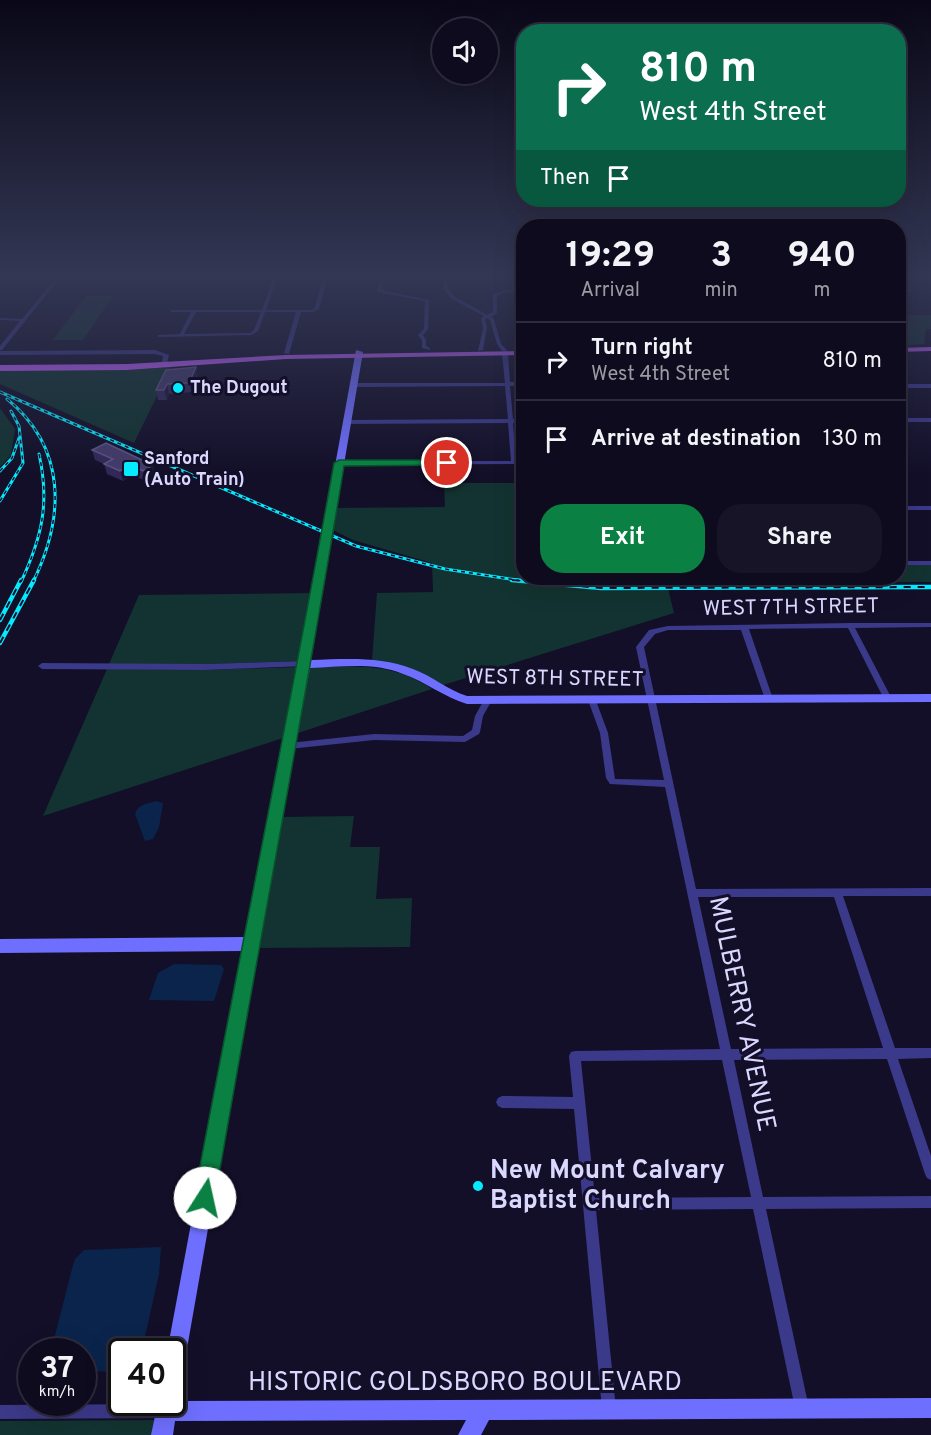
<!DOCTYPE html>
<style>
:root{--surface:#0e0b1f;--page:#171428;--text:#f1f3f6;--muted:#9b9ba4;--line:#2e2b3d;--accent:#0b8043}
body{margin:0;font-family:Overpass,sans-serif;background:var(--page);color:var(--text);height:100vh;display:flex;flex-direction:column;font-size:22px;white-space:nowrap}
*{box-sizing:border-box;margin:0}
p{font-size:20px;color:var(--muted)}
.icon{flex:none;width:33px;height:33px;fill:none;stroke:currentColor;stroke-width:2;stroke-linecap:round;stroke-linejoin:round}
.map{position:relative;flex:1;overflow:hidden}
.drawer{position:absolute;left:516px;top:219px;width:390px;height:366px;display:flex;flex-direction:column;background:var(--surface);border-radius:24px;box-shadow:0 6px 24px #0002,0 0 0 2px var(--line)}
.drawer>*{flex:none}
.hud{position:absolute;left:516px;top:24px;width:390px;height:183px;border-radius:24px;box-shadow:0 6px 24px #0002,0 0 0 2px var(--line);background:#0b6e4f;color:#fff;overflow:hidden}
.buttons{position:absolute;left:432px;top:18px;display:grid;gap:12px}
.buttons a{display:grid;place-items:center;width:66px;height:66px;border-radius:50%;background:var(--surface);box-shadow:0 6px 24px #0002,0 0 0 2px var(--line);font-size:30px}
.speed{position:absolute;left:18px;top:1338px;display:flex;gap:12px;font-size:30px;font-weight:700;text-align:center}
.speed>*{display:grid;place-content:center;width:78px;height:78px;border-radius:50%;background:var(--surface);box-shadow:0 6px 24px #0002,0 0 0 2px var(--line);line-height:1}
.speed small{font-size:15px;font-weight:400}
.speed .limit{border:3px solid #111;border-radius:9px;background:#fff;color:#111}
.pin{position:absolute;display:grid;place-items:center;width:51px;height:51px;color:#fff;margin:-26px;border:3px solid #fff;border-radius:50%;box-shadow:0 2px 6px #0007}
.me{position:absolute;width:66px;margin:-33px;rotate:10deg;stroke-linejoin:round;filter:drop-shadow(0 0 4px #0008)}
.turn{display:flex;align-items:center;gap:21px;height:126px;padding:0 24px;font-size:27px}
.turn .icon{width:78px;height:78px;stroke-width:2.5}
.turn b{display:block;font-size:42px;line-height:51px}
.then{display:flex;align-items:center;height:57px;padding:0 24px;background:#0003;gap:12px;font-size:22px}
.eta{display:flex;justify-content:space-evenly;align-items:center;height:102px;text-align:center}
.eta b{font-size:36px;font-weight:700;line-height:42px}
.primary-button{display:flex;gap:12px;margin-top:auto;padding:12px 24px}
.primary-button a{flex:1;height:69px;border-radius:24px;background:var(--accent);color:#fff;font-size:24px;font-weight:700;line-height:69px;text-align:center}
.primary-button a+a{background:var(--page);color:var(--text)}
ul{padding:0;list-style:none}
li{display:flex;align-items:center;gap:18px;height:78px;padding:0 24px;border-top:2px solid var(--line)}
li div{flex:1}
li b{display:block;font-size:22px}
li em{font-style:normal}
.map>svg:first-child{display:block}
.green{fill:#123331}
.water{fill:#0b244c}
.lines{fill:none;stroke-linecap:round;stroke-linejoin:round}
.street{fill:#3b3989;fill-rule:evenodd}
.secondary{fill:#6f6fff;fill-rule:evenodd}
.primary{fill:#c05fff;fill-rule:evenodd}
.rail-far1-casing{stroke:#04ebff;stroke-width:3}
.rail-casing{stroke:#04ebff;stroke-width:4.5}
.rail-far1{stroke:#130f29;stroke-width:1.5;stroke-dasharray:4;stroke-linecap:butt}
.rail{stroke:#130f29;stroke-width:2;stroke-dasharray:7;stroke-linecap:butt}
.wall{fill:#312858}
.shaded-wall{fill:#1d163d}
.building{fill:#433b6a;stroke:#5b5481;stroke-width:1.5}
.route{fill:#0b8043;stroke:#07532c;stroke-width:1.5}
.poi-dot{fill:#04ebff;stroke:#130f29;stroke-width:2}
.labels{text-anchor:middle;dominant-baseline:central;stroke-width:6;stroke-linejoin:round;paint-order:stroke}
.far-poi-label{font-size:18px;font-weight:bold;fill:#dbd8ff;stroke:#130f29;text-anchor:start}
.street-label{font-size:21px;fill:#dbd8ff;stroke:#130f29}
.near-street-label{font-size:26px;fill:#dbd8ff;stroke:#130f29}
.near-poi-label{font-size:26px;font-weight:bold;fill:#dbd8ff;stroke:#130f29;text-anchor:start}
</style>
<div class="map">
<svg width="931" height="1435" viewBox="0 0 931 1435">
<rect width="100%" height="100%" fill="#130f29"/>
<g class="green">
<path d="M86,296H113L83,340H53Z"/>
<path d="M899,315H931V329H926L924,344L899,346Z"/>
<path d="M171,367L134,443L0,384V370H128Z"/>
<path d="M0,408L15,429L11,455L0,467Z"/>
<path d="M339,483H514L515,508L523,510L524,578L551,581L631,585L667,584L674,613L440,686L410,668L322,661L372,660L377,593L433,592L432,563L353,540L331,529L334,508L445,507L444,483Z"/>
<path d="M899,565H931V582L727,583L725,578H898Z"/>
<path d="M313,593L301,661L205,664H109L139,595Z"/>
<path d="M300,667L286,737L43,816L107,669L203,670Z"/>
<path d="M308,667C356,667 390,661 432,689L295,734Z"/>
<path d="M354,816L350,847H380L376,899L412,898L410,947L255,948L280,817Z"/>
<path d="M158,1420L155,1435H0V1421Z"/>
</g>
<g class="water">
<path d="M156,801L163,803L159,827L153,839L145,841L135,814C138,804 147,804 156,801Z"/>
<path d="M174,964L221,965L224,969L214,1001L149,1000L158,973Z"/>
<path d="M161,1247L159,1274L142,1350L122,1352L121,1372L83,1371L82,1352L51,1351L72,1269L75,1259L84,1250Z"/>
</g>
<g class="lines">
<g class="street">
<path d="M59,274H63L2,350H0V346L20,321L0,320V318L22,319Z"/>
<path d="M275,274H279L266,310H312L315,307L324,274H328L319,309L313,312H301L289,354L284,353L296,312H265L258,331L251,335L159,337L157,336L159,335L180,334L191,312H171V310H262ZM196,312H261L254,330L250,333L184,334Z"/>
<path d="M381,274H385L381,290L429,300L428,329L423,335L426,340V346L430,348V350L422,348V340L418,335L424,329L425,301L377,292Z"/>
<path d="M443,274H447L448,289L454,296L487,315L493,312V294L502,291L524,288V290L503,293L497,296V313L491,317L494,319L501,344L507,350L506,351H502L497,344L490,320L487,318L485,319L487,328L483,350L478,351L483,328L481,319L484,316L450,298L444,289Z"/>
<path d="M898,290H910L912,291L910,292H898Z"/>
<path d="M155,350L169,355L166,367L161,366L163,356L155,354L0,355V351Z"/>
<path d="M505,352L508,354L510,382H524V386H510L513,419H524V423H513L516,464L339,465L336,463L339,461H511L508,423L346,424L343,422L346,420L508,419L505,386L353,387L350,385L353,383H505L502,354Z"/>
<rect x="898" y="384" width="33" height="4"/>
<rect x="898" y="418" width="33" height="4"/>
<rect x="898" y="506" width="33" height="4"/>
<rect x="898" y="561" width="33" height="4"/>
<path d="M850,623H931V627L855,628L892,699L891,701H885L884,699L848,628L749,629L773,699L769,702L765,699L741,630H668L655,634L644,647L696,889L931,888V896H843L895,1048H931V1058L898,1059L931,1156V1180L927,1178L925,1174L887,1059L734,1060L763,1197L931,1196V1208L766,1209L809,1408L807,1413L802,1415L797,1413L795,1408L753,1209L596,1210L616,1409L614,1414L609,1416L604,1414L602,1409L574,1109L502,1108L498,1106L496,1102L498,1098L502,1096L573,1097L569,1056L571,1052L575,1051L720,1049L665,787L610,784L606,778L600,733L588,700L592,697L595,698L608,733L615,779L664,780L636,647L649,630L668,626ZM698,897H834L883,1048L731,1049ZM722,1060L751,1197L595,1198L581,1061Z"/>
<path d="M305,661L309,664L308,666L204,670L42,669L38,666L42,663L204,664Z"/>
<path d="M488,697L492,700L483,716L480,732L479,734L465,742L374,740L289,749L286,748L285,746L286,744L289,743L374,734L463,736L472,730L475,716L485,698Z"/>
<path d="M166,1404L171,1406L173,1411L171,1416L166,1418L0,1419V1405Z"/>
</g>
<g class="secondary">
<path d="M356,350L363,352L311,660C346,659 380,656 413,669C432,676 448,690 467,696L931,694V702L467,704C444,697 426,682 403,674C374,662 341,667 310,668L258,944L182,1377L179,1384L172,1387V1352H167L242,951L0,953V939L245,937L299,664Z"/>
<path d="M172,1395L177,1401L931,1398V1418L489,1420L481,1435H458L466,1420L175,1421L173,1435H151L158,1402H172Z"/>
</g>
<g class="primary">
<path d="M931,347V351L898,352V348Z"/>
<path d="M524,351V355L286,359L127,370L0,371V365L127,364L286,355Z"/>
</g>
<defs>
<g id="rail-far1">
<path d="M0,392L356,546L445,569L529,582"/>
<path d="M7,399C67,448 65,517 33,582"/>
<path d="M0,471L12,458L19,438"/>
<path d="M0,501L23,463L19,426L11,411"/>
<path d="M21,582C42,537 50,503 39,454"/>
</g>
<g id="rail">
<path d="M512,580L601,588L931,587"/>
<path d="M0,620L21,580"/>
<path d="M0,643L34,580"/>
</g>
</defs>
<use href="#rail-far1" class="rail-far1-casing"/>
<use href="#rail" class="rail-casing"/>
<use href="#rail-far1" class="rail-far1"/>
<use href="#rail" class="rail"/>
</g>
<g class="wall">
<path d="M196,367L198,376L191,392L169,394L167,400H158L156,390Z"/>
<path d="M92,450L156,475L146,481L133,475L123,481L107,474L104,464L95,460Z"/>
</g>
<g class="shaded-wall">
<path d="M196,367L198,376L191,392L189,383Z"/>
<path d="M167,384L169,394L167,400L164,390Z"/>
<path d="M131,465L133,475L123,481L120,471Z"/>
<path d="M153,465L156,475L146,481L143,471Z"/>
</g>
<g class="building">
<path d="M196,367L189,383L167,384L164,390H156L166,370Z"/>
<path d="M106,443L153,465L143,471L131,465L120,471L104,464L113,459L92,450Z"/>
</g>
<linearGradient id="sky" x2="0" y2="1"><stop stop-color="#0a0817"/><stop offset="0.58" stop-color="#333754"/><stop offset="1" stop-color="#333754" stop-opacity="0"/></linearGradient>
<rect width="931" height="475" fill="url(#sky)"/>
<path class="route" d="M447,460L450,461V465L344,466C304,711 257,954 215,1198L212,1206L205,1209L197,1206L194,1198C240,953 290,709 334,463L339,460Z"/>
<g class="poi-dot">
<circle cx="178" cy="388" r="6"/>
<rect x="123" y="461" width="16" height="16" rx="3"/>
<circle cx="478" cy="1186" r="6"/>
</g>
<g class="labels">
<g class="far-poi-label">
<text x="190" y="388">The Dugout</text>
<text x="144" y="459">Sanford<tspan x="144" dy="21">(Auto Train)</tspan></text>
</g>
<g class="street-label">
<text transform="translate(791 608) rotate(-1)">WEST 7TH STREET</text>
<text transform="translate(555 679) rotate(1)">WEST 8TH STREET</text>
</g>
<g class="near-street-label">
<text transform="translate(741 1014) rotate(78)">MULBERRY AVENUE</text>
<text x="465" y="1383">HISTORIC GOLDSBORO BOULEVARD</text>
</g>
<g class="near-poi-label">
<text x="490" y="1171">New Mount Calvary<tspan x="490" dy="30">Baptist Church</tspan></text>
</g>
</g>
</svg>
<div class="buttons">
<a><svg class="icon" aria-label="sound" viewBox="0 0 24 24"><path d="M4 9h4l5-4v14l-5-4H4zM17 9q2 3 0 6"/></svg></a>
</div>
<div class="speed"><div>37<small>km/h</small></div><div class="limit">40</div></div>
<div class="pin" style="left:447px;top:463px;background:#d93025"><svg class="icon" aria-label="arrive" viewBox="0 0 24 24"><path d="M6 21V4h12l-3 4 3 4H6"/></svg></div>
<svg class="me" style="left:205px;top:1198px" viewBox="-20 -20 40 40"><circle r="19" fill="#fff"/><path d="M0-13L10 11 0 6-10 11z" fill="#0b8043"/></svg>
<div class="hud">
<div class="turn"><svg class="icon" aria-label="right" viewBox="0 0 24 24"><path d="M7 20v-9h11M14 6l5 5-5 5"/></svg><div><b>810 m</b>West 4th Street</div></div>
<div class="then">Then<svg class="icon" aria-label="arrive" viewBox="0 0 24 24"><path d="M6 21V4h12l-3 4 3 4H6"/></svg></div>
</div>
<section class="drawer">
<div class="eta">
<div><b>19:29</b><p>Arrival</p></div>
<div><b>3</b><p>min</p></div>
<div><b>940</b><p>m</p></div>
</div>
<ul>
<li><svg class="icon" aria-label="right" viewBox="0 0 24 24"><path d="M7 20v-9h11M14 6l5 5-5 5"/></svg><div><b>Turn right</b><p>West 4th Street</p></div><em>810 m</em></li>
<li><svg class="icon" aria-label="arrive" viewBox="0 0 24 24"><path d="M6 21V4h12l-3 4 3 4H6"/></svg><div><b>Arrive at destination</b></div><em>130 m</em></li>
</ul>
<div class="primary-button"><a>Exit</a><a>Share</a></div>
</section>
</div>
